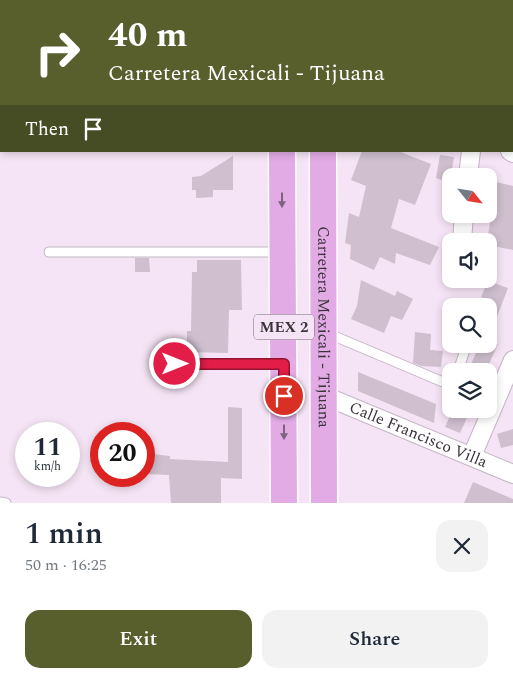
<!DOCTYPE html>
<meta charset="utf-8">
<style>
:root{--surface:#fff;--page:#f2f2f3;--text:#1f2937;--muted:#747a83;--accent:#585f2d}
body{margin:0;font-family:Spectral,serif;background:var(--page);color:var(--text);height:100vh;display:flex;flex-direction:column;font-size:19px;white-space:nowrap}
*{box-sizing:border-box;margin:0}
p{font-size:16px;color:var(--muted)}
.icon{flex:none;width:28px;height:28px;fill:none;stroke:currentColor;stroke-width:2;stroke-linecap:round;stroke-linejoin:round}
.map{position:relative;height:503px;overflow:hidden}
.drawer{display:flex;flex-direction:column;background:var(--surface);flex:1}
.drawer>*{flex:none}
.top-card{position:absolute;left:0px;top:0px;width:514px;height:152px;box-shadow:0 2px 8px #0003;background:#585f2d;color:#fff;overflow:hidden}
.needle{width:32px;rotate:120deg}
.tools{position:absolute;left:442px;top:168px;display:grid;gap:10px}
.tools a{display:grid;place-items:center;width:55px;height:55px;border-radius:10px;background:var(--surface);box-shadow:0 2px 8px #0003;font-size:25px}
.speed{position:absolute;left:15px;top:422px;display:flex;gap:10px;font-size:25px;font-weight:700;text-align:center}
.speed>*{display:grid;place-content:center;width:65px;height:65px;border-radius:50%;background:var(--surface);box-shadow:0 2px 8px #0003;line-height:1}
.speed small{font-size:12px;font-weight:400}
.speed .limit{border:8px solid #d22;background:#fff;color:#111}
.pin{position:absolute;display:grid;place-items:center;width:42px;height:42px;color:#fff;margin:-21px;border:2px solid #fff;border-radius:50%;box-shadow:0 1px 5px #0007}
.me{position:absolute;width:55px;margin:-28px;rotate:90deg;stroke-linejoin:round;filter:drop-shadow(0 0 4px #0008)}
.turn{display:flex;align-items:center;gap:18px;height:105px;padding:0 25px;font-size:22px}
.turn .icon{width:65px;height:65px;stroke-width:2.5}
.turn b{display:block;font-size:35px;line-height:42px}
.then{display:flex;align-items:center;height:48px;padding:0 25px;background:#0003;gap:10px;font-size:19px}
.round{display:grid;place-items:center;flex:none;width:52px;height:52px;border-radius:15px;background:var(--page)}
.summary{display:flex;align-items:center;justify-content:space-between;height:85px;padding:0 25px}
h1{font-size:30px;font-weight:600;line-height:38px}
.action{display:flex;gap:10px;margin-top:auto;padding:10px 25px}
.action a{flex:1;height:58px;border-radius:15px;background:var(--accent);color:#fff;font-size:20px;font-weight:600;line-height:58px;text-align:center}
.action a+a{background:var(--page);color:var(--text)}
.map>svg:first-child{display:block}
.building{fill:#cfbfcf}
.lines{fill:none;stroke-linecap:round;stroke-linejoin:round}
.service-casing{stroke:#c4b5c5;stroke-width:11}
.minor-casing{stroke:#c4b5c5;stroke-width:20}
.primary-casing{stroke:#fff;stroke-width:29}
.service{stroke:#fff;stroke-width:9}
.minor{stroke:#fff;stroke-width:18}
.primary{stroke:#e3abe6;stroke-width:26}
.oneway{fill:#7e637f}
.route-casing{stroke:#92132f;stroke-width:12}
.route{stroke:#e11d48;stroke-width:9}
.labels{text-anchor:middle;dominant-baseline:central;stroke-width:4.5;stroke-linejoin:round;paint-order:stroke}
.shield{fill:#f5e4f5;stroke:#726872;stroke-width:1}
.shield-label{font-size:15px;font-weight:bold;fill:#3a333a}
.street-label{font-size:16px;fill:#3a333a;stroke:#f5e4f5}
</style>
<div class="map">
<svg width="513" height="503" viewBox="0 0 513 503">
<rect width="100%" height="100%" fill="#f5e4f5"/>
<g class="building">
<path d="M362,151H398L431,164L415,205L399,199L391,228L439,247L430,265L396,253L395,264L380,257L374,270L350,259L351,245L345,243L349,213L359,217L366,186L351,180Z"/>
<path d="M440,155L454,157L450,183L436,178Z"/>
<path d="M233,156V190H213V197L196,198V190H192V177L201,176Z"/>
<path d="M492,181L513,186V250L489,245V241H487L492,210L489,209V194Z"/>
<path d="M135,258H149L150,272H135Z"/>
<path d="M197,260H241L242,310H229L228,353L187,352V331H191L192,272H197Z"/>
<path d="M361,280L395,296L397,291L413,299L402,320L391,316L384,333L351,319L357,306Z"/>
<path d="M488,281L508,288L490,335L489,301L481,297Z"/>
<path d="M415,332L431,334L430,350L443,351L441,367L421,366L413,363Z"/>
<path d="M480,344H498L486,371H468Z"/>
<path d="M358,372L436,404L434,423L358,391Z"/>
<path d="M228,407L242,408V479L221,478V503H171L169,475L144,474V453L170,456V459L228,462Z"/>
<path d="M453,409H471L460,433L445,427Z"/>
<path d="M513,429V445L501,448L497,434Z"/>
<path d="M473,482L513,499V503H464Z"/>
</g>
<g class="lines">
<defs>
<g id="service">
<path d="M0,124H1"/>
<path d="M49,252H280"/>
<path d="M327,333L443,382L451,381"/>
<path d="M175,364H281"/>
<path d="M458,371L467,344"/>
<path d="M0,502L6,503"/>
</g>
<g id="minor">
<path d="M473,1V0"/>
<path d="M510,151L513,153"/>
<path d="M468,176L471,151"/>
<path d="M462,241L464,214"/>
<path id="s1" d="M325,396L513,474"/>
<path d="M472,456L513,360"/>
</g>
<g id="primary">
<path d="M322,0V1"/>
<path d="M283,1V0"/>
<path d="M282,151L284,503"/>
<path id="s2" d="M323,151L324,503"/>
</g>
</defs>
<use href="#service" class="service-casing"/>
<use href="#minor" class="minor-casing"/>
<use href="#primary" class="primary-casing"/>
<use href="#service" class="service"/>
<use href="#minor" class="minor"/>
<use href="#primary" class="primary"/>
</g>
<defs><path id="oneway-solid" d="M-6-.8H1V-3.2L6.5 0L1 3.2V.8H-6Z" transform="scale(1.25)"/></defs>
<g class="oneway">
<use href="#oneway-solid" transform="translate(282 200) rotate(90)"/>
<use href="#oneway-solid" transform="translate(284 432) rotate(90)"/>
</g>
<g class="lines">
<defs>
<path id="route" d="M175,364H284V396"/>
</defs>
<use href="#route" class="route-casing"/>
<use href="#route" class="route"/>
</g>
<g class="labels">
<rect class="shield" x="254" y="314.5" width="60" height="25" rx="4"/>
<g class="shield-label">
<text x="284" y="327">MEX 2</text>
</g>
<g class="street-label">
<text stroke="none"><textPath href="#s2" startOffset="176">Carretera Mexicali - Tijuana</textPath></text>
<text stroke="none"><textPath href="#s1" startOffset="101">Calle Francisco Villa</textPath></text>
</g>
</g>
</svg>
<div class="tools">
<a><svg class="needle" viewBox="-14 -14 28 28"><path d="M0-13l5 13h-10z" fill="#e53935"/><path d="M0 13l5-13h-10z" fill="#747a83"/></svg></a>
<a><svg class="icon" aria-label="sound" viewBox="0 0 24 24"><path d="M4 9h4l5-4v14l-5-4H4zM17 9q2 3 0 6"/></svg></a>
<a><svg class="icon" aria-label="search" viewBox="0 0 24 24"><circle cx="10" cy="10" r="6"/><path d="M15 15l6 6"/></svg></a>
<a><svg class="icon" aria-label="layers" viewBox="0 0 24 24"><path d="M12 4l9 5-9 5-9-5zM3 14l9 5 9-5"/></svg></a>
</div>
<div class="speed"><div>11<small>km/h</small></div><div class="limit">20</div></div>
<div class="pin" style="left:284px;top:396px;background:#d93025"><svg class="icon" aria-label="arrive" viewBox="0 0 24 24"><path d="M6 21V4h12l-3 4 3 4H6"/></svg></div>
<svg class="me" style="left:175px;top:364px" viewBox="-20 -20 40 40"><circle r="17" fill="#e11d48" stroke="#fff" stroke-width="3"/><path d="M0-11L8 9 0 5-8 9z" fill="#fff"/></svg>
<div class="top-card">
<div class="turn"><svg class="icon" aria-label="right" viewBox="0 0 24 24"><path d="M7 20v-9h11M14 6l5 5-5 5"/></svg><div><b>40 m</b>Carretera Mexicali - Tijuana</div></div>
<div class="then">Then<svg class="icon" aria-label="arrive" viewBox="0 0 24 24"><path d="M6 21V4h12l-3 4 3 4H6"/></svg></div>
</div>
</div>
<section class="drawer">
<div class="summary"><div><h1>1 min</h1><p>50 m · 16:25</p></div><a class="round"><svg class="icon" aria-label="close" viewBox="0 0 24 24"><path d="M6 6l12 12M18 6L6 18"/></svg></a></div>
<div class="action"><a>Exit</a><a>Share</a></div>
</section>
